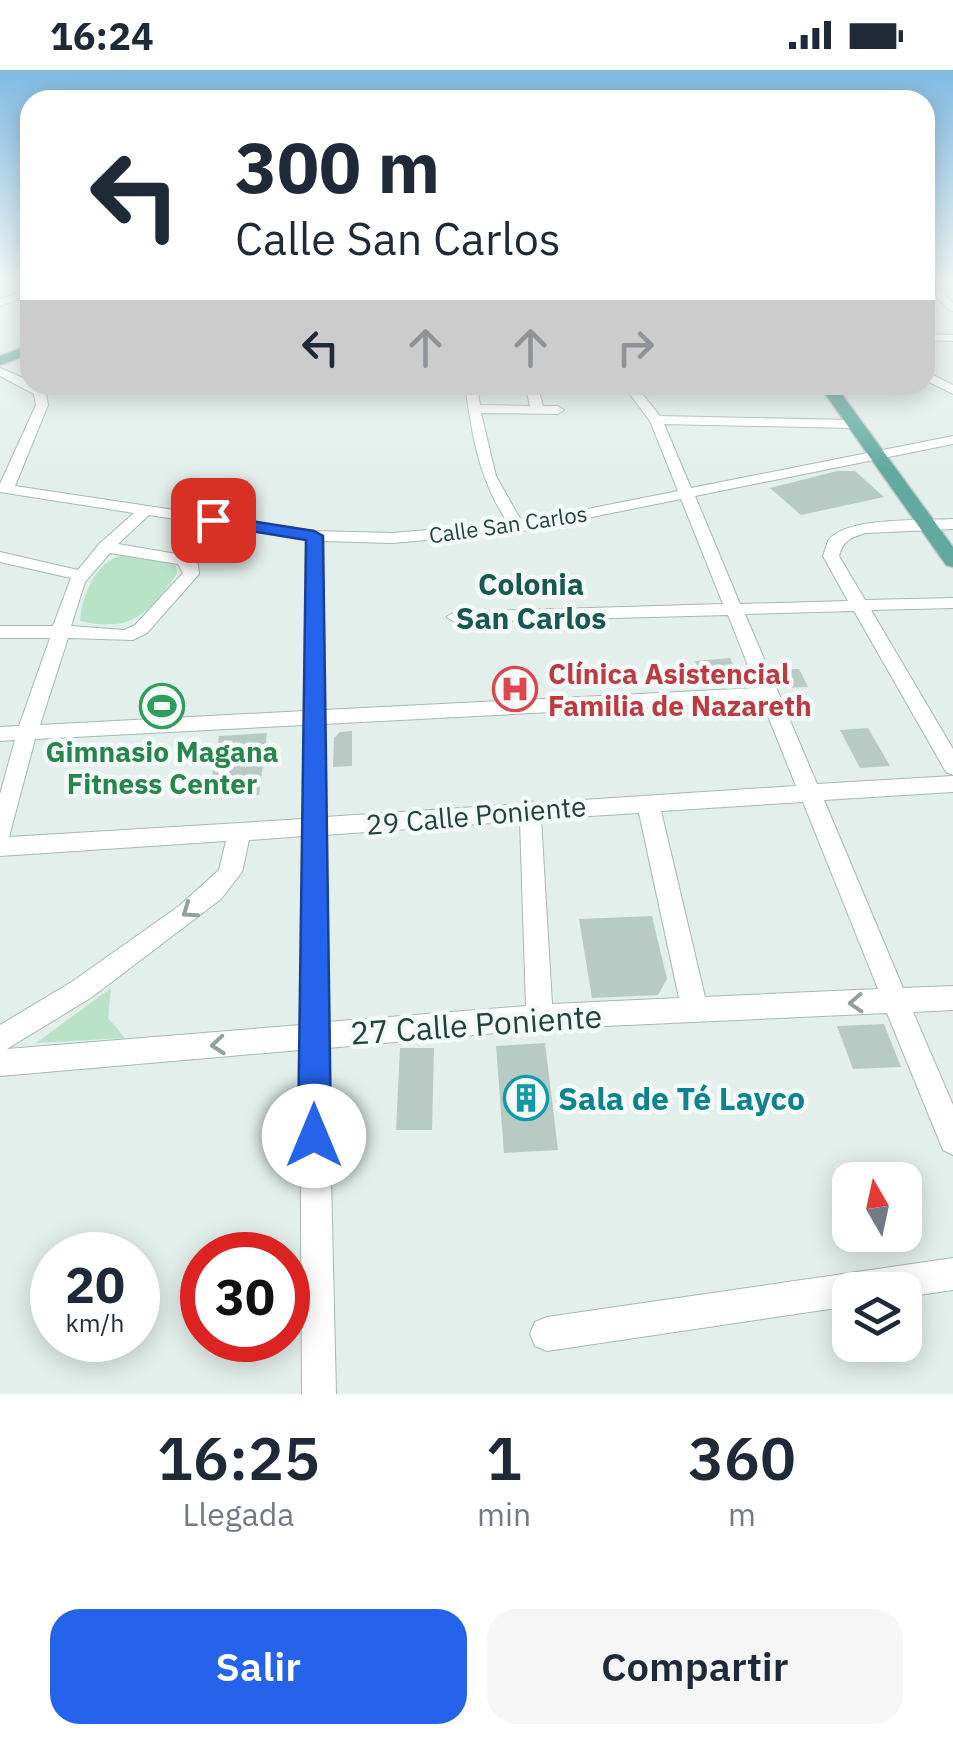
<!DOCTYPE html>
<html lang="es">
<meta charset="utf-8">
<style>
:root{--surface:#fff;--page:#f6f6f7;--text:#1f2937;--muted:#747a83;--accent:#2563eb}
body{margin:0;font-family:"IBM Plex Sans",sans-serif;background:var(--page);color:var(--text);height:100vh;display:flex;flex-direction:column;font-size:38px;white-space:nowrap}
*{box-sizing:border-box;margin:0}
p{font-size:32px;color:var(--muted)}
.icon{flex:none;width:55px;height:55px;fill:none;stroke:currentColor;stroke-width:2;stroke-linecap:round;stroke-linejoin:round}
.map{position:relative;height:1324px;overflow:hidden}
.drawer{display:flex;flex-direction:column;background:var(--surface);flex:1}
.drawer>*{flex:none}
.top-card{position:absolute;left:20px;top:20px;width:915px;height:305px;border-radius:30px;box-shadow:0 5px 25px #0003;background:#fff;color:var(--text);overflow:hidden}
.needle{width:65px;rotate:351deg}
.fabs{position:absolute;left:832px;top:1092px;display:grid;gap:20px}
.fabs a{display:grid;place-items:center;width:90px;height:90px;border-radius:20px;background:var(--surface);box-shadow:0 5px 25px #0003;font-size:50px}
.speed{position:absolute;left:30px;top:1162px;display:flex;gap:20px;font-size:50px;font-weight:700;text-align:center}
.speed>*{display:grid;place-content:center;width:130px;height:130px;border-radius:50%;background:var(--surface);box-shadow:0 5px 25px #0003;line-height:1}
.speed small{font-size:25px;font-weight:400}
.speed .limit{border:15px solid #d22;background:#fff;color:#111}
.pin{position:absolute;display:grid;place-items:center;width:85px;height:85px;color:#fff;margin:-42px;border-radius:20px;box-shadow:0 5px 15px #0006}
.me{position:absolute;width:110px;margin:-55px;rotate:0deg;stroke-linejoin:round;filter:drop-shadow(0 0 8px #0008)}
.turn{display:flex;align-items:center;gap:35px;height:210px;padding:0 50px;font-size:45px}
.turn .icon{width:130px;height:130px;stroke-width:2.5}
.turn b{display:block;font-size:70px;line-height:85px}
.lanes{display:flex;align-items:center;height:95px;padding:0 50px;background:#0003;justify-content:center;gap:50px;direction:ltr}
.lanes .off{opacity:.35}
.eta{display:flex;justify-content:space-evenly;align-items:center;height:170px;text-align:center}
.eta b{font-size:60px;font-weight:600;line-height:70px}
.action{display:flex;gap:20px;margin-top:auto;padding:20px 50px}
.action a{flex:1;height:115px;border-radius:30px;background:var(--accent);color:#fff;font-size:40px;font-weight:600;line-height:115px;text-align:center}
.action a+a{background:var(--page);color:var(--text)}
.status{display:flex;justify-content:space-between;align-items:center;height:70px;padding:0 50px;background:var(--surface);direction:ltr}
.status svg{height:28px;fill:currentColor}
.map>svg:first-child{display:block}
.green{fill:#bae2c9}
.building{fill:#b8cac4}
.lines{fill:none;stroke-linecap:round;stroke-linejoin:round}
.minor-casing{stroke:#a5b8b3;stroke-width:2}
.major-casing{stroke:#c1cac9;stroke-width:3}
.minor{fill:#fff;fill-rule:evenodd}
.major{fill:#62aa9f;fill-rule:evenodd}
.oneway{stroke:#90a19e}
.route{fill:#2563eb;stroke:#184099;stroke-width:2.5}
.labels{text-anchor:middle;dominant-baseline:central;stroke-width:9;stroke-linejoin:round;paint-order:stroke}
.far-street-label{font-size:22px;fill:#20433d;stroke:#f4faf8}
.health-label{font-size:28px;font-weight:bold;fill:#be3a42;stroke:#f4faf8;text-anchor:start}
.leisure-label{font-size:28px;font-weight:bold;fill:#27864d;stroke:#f4faf8}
.street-label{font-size:28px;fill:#20433d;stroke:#f4faf8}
.neighbourhood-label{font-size:30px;font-weight:bold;fill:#195850;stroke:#f4faf8}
.near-street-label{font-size:32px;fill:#20433d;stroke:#f4faf8}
.near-culture-label{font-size:32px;font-weight:bold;fill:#0d838f;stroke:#f4faf8;text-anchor:start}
</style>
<div class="status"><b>16:24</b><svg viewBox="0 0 49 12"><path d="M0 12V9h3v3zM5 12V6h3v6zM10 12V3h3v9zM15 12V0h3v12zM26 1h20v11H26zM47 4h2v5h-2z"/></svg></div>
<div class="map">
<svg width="953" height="1324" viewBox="0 0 953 1324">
<rect width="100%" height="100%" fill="#e3efeb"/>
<g class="green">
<path d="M121,486L169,493L176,496L177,504C148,544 131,563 80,551C81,528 96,491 121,486Z"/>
<path d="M111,918L108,948L125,968L36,973Z"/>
</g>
<g class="building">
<path d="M837,401H855L884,427L801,445L770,418Z"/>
<path d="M730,588L742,614L707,617L695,591Z"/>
<path d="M799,599L808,617L780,618L773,600Z"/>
<path d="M868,658L890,696L860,698L840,660Z"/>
<path d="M352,661V696L333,697L334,668L340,662Z"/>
<path d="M267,663L259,725L208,728L219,666Z"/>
<path d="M652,846L667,909L658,925L592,928L579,849Z"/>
<path d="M884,954L901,997L853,999L837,956Z"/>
<path d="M545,973L558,1080L504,1083L496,976Z"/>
<path d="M400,978H434L432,1060H396Z"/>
</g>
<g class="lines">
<defs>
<g id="minor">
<path d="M925,213H934L953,233V241L948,240Z"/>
<path d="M30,219V225L0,236V229Z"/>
<path d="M925,264L953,265V271L925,270Z"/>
<path d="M0,298L30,311V315H38L46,323L48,335L15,416L314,461L392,463L508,453C479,410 472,365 465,315H477L480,335L530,336L525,315H537L543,336H558L564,340L558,344L481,343L496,406L522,452L678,421L650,351L623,315H635L660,346L852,350L859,354L852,358L664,354L691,418L953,366V374L695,426L740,534L848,531L823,486C824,484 827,473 828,471C845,446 924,451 953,449V459L866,463C851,467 843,471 839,486L865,530L953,528V538L871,540L953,679V705L946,702L854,541L745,544L817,714L953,706V722L824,730L903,918L953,916V940L913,942L953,1035V1085L943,1080L887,943L540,959L328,978L336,1324H302L300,980L0,1006V955L73,911L179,836L219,800L226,771L0,786V724L15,670L0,671V657L19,656L50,568H0V556H53L71,508L0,492V482L78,500L99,474L134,443L0,422V414L36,335L34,324L0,306ZM681,429L723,534L455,542L446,547L455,552L728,545L757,618L324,640L322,471L392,473L518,462ZM149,445L306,469L304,641L40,655L68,568L133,570L147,563L199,504L198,494L183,485L118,474ZM110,483L178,494L183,503L135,555L124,560L71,556L85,512ZM762,631L796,716L537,733L530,731L522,734L325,747L324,654ZM304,655L303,749L9,767L35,669ZM803,732L878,919L705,927L661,741ZM639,743L679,928L552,934L541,749ZM520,751L526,936L327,952L325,765ZM303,766L301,955L7,979L92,927L221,829L242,802L249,770Z"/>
<path d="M925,301L953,315V324L925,310Z"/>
<path d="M953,1188V1220L905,1227V1220H850V1236L547,1281L535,1276L530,1264L535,1252L547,1247Z"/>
</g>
<g id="major">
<path d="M30,275V284L0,295V286Z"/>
<path d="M819,315H835L953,477V497L946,495Z"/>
</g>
</defs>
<use href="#minor" class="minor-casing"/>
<use href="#major" class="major-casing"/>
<use href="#minor" class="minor"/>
<use href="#major" class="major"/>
</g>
<defs><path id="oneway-chevron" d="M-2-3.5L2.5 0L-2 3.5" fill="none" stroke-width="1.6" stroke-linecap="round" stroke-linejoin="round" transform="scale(2.5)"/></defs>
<g class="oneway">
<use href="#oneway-chevron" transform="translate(189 841) rotate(145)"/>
<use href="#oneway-chevron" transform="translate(856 933) rotate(177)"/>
<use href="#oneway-chevron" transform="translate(218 975) rotate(175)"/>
</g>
<linearGradient id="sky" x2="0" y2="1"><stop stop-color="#80bae2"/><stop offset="0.53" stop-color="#f2f8f6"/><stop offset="1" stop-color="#f2f8f6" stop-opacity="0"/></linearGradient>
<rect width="953" height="399" fill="url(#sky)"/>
<path class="route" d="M213,445L314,461L323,466L331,1066L326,1077L314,1082L303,1077L298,1066L306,470L207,454V447Z"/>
<defs>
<symbol id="hospital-ring" viewBox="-11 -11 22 22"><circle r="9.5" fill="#f4faf8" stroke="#e0444e" stroke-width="1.5"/><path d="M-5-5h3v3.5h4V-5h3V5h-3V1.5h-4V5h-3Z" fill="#e0444e"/></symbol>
<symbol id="stadium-ring" viewBox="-11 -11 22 22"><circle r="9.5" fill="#f4faf8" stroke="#2e9e5b" stroke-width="1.5"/><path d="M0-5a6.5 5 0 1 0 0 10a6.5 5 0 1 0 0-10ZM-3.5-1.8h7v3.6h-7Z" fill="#2e9e5b"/></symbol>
<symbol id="building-ring" viewBox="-11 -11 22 22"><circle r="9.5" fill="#f4faf8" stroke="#0f9aa8" stroke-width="1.5"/><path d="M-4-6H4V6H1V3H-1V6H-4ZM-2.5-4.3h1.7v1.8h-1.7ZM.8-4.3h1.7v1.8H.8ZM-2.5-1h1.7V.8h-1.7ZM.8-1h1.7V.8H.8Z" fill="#0f9aa8"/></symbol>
</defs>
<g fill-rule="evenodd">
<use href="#hospital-ring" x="490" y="594" width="50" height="50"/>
<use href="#stadium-ring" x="137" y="611" width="50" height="50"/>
<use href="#building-ring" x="501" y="1003" width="50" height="50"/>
</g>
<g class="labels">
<g class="far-street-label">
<text transform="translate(508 454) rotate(-8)">Calle San Carlos</text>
</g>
<g class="health-label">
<text x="548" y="603">Clínica Asistencial<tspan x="548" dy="32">Familia de Nazareth</tspan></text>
</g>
<g class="leisure-label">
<text x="162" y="681">Gimnasio Magana<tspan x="162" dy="32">Fitness Center</tspan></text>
</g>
<g class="street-label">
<text transform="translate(476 745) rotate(-5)">29 Calle Poniente</text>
</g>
<g class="neighbourhood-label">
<text x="531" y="513">Colonia<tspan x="531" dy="34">San Carlos</tspan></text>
</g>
<g class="near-street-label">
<text transform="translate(476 954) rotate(-4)">27 Calle Poniente</text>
</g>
<g class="near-culture-label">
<text x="558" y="1028">Sala de Té Layco</text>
</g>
</g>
</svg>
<div class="fabs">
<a><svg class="needle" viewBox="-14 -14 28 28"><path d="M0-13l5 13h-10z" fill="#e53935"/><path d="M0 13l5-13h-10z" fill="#747a83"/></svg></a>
<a><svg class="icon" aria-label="layers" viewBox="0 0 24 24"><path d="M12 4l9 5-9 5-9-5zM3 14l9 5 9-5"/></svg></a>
</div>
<div class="speed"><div>20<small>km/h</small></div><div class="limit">30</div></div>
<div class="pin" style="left:213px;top:450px;background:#d93025"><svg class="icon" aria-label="arrive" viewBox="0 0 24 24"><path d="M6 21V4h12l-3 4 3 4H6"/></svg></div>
<svg class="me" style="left:314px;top:1066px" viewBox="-20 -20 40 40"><circle r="19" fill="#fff"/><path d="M0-13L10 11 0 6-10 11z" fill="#2563eb"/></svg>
<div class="top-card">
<div class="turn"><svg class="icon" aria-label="left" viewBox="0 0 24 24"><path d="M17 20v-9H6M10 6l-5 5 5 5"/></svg><div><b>300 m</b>Calle San Carlos</div></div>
<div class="lanes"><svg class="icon" aria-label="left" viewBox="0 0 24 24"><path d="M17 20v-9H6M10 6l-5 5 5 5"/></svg><svg class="icon off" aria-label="ahead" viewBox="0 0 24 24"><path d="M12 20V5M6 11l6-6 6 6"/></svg><svg class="icon off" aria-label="ahead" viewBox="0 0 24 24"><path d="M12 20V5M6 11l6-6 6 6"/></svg><svg class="icon off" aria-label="right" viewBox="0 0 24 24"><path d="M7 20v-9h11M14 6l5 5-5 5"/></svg></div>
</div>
</div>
<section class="drawer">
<div class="eta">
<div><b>16:25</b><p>Llegada</p></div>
<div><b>1</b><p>min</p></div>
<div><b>360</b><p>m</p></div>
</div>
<div class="action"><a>Salir</a><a>Compartir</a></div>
</section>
